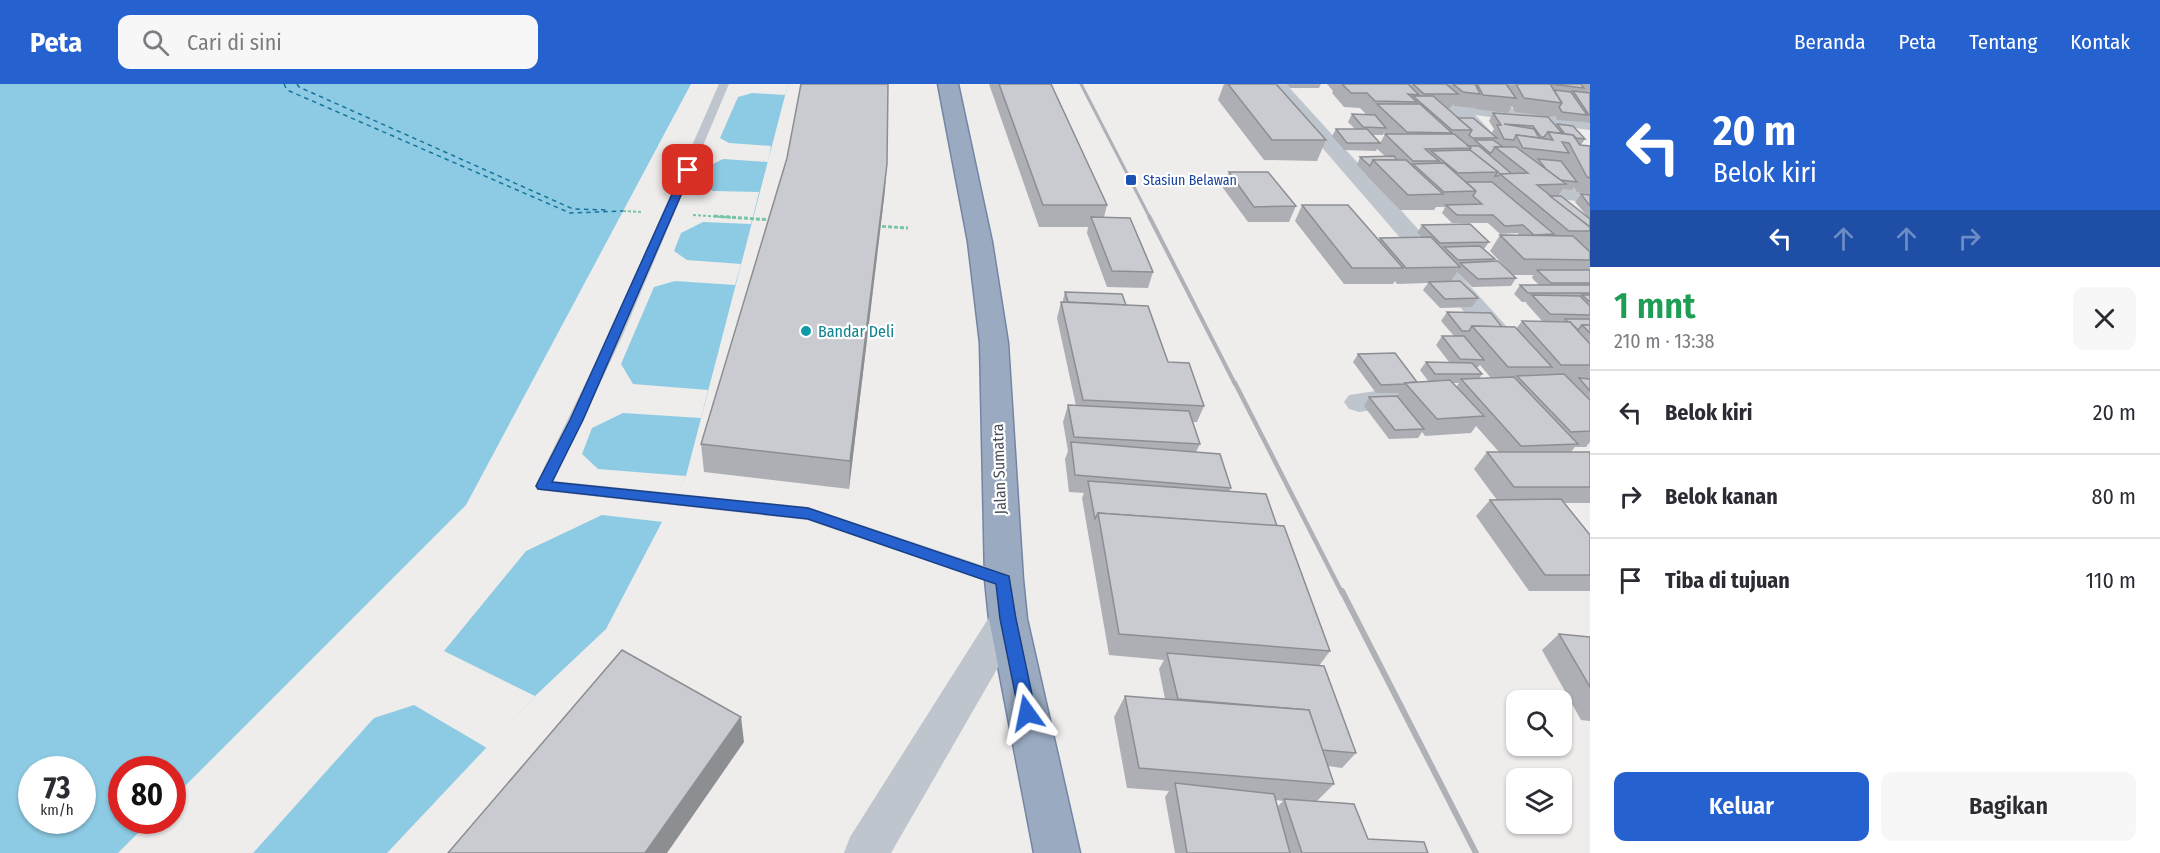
<!DOCTYPE html>
<html lang="id">
<meta charset="utf-8">
<style>
:root{--surface:#fff;--page:#f7f7f7;--text:#2b2b33;--muted:#7c7c81;--line:#e1e1e2;--accent:#2662cf}
body{margin:0;font-family:"Fira Sans Condensed",sans-serif;background:var(--page);color:var(--text);height:100vh;display:flex;flex-direction:column;font-size:22px;white-space:nowrap}
*{box-sizing:border-box;margin:0}
p{font-size:20px;color:var(--muted)}
.icon{flex:none;width:33px;height:33px;fill:none;stroke:currentColor;stroke-width:2;stroke-linecap:round;stroke-linejoin:round}
.map{position:relative;flex:1;overflow:hidden}
.side{display:flex;flex-direction:column;background:var(--surface);width:570px}
.side>*{flex:none}
.top-card{background:#2662cf;color:#fff;overflow:hidden}
.buttons{position:absolute;left:1506px;top:606px;display:grid;gap:12px}
.buttons a{display:grid;place-items:center;width:66px;height:66px;border-radius:12px;background:var(--surface);box-shadow:0 2px 4px #0004;font-size:30px}
.speed{position:absolute;left:18px;top:672px;display:flex;gap:12px;font-size:30px;font-weight:700;text-align:center}
.speed>*{display:grid;place-content:center;width:78px;height:78px;border-radius:50%;background:var(--surface);box-shadow:0 2px 4px #0004;line-height:1}
.speed small{font-size:15px;font-weight:400}
.speed .limit{border:9px solid #d22;background:#fff;color:#111}
.pin{position:absolute;display:grid;place-items:center;width:51px;height:51px;color:#fff;margin:-26px;border-radius:12px;box-shadow:0 3px 9px #0006}
.me{position:absolute;width:66px;margin:-33px;rotate:348deg;stroke-linejoin:round;filter:drop-shadow(0 0 4px #0008)}
.turn{display:flex;align-items:center;gap:21px;height:126px;padding:0 24px;font-size:27px}
.turn .icon{width:78px;height:78px;stroke-width:2.5}
.turn b{display:block;font-size:42px;line-height:51px}
.lanes{display:flex;align-items:center;height:57px;padding:0 24px;background:#0003;justify-content:center;gap:30px;direction:ltr}
.lanes .off{opacity:.35}
.round{display:grid;place-items:center;flex:none;width:63px;height:63px;border-radius:12px;background:var(--page)}
.headline{display:flex;align-items:center;justify-content:space-between;height:102px;padding:0 24px}
h1{font-size:36px;font-weight:600;line-height:45px;color:#1e9e55}
.button{display:flex;gap:12px;margin-top:auto;padding:12px 24px}
.button a{flex:1;height:69px;border-radius:12px;background:var(--accent);color:#fff;font-size:24px;font-weight:600;line-height:69px;text-align:center}
.button a+a{background:var(--page);color:var(--text)}
ul{padding:0;list-style:none}
li{display:flex;align-items:center;gap:18px;height:84px;padding:0 24px;border-top:2px solid var(--line)}
li div{flex:1}
li b{display:block;font-size:22px}
li em{font-style:normal}
header{display:flex;align-items:center;gap:36px;box-sizing:border-box;height:84px;padding:0 30px;background:var(--accent);color:#fff}
header strong{font-size:28px}
nav{display:flex;gap:33px;margin-inline-start:auto;font-size:21px}
.search{width:420px;height:54px;background:var(--page);display:flex;align-items:center;gap:15px;box-sizing:border-box;padding:0 21px;border-radius:12px;color:var(--muted);font-size:22px}
main{display:flex;flex:1;min-height:0}
.map>svg:first-child{display:block}
.water{fill:#8dcbe4;fill-rule:evenodd}
.pier{fill:#efecec}
.lines{fill:none;stroke-linecap:round;stroke-linejoin:round}
.ferry{stroke:#17749a;stroke-width:1.5;stroke-dasharray:4.5 4;stroke-linecap:butt}
.trunk-casing{stroke:#7286a3;stroke-width:3}
.path-far1{stroke:#77c5a5;stroke-width:2;stroke-dasharray:3 2;stroke-linecap:butt}
.path{stroke:#77c5a5;stroke-width:3;stroke-dasharray:4 2;stroke-linecap:butt}
.service{fill:#bec5cd;fill-rule:evenodd}
.minor{fill:#bec5cd;fill-rule:evenodd}
.trunk{fill:#9aaac0;fill-rule:evenodd}
.rail-far3{stroke:#afb1b6;stroke-width:3}
.rail-far2{stroke:#afb1b6;stroke-width:4}
.rail-far1{stroke:#afb1b6;stroke-width:4.5}
.rail{stroke:#afb1b6;stroke-width:6}
.wall{fill:#aeafb4;fill-rule:evenodd}
.shaded-wall{fill:#8d8e92}
.building{fill:#cacbd1;stroke:#8d8e92;stroke-width:1.5}
.route{fill:#2662cf;stroke:#194087;stroke-width:1.5}
.transit-dot{fill:#1a4fb4;stroke:#fff;stroke-width:2}
.culture-dot{fill:#0f9aa8;stroke:#fff;stroke-width:2}
.labels{text-anchor:middle;dominant-baseline:central;stroke-width:4.5;stroke-linejoin:round;paint-order:stroke}
.far-transit-label{font-size:14px;fill:#164399;stroke:#fff;text-anchor:start}
.culture-label{font-size:16px;fill:#0d838f;stroke:#fff;text-anchor:start}
.street-label{font-size:16px;fill:#464e58;stroke:#fff}
</style>
<header>
<strong>Peta</strong>
<div class="search"><svg class="icon" aria-label="search" viewBox="0 0 24 24"><circle cx="10" cy="10" r="6"/><path d="M15 15l6 6"/></svg>Cari di sini</div>
<nav><a>Beranda</a><a>Peta</a><a>Tentang</a><a>Kontak</a></nav>
</header>
<main>
<div class="map">
<svg width="1590" height="769" viewBox="0 0 1590 769">
<rect width="100%" height="100%" fill="#efecec"/>
<path class="water" d="M0,0H788L686,392L606,545L535,612L387,769H0ZM32,686H82V736H32ZM122,686H172V736H122Z"/>
<path class="pier" d="M691,0H788L785,11L752,9L738,13L720,54L729,59L771,62L768,78L723,75L709,82L702,101L713,107L759,108L751,140L703,138L681,149L674,167L687,176L741,180L735,201L675,197L654,203L621,280L633,300L708,306L701,334L623,329L592,344L582,370L598,385L686,392L663,438L602,431L526,467L444,567L535,612L487,664L414,621L374,634L253,769H118L150,737L172,736L173,714L466,421Z"/>
<g class="lines">
<g class="ferry">
<path d="M284,0L287,6L570,129L623,127"/>
<path d="M297,0L299,3L573,125L607,126"/>
</g>
<defs>
<path id="trunk" d="M938,0H958L992,158L1008,259L1023,496L1027,535L1080,769H1034L989,535L985,496L980,259L968,158Z"/>
</defs>
<use href="#trunk" class="trunk-casing"/>
<g class="path-far1">
<path d="M623,127L641,128"/>
<path d="M693,131L738,134"/>
</g>
<g class="path">
<path d="M714,132L772,136"/>
<path d="M876,142L908,144"/>
</g>
<path class="service" d="M719,0H729L622,253L554,397L808,423L1011,491L1013,496L1011,501L1004,503L807,436L537,406L535,402L608,253Z"/>
<g class="minor">
<path d="M1267,0H1286L1519,256L1523,262L1519,268L1509,270L1499,268Z"/>
<path d="M1418,0H1438L1461,18L1590,34V46L1475,31L1507,64L1504,68H1490Z"/>
<path d="M1548,100L1590,105V119L1540,112L1537,107L1540,102Z"/>
<path d="M1409,302L1419,305L1424,312L1419,319L1359,328L1349,325L1344,318L1349,311Z"/>
<path d="M1008,520L1021,524L1026,535L891,769H844L850,753L995,524Z"/>
</g>
<use href="#trunk" class="trunk"/>
<path class="rail-far3" d="M1081,0L1150,134"/>
<path class="rail-far2" d="M1149,132L1235,300"/>
<path class="rail-far1" d="M1235,299L1342,509"/>
<path class="rail" d="M1342,507L1476,769"/>
</g>
<g class="wall">
<path d="M989,0H1051L1107,121L1104,133L1153,188L1148,204L1107,203L1087,149L1088,143H1039Z"/>
<path d="M1224,0H1276L1326,56L1317,77L1264,76L1218,16Z"/>
<path d="M1286,0H1321L1319,4H1290Z"/>
<path d="M1327,0H1590V39L1584,38L1583,37L1582,38L1557,36L1555,31L1553,33L1515,28L1512,22L1508,29L1475,25L1474,22L1473,24L1455,22L1453,20L1450,24H1447L1458,34L1494,52L1492,48L1494,45L1489,37L1493,29L1556,42L1557,40L1585,55L1581,61L1590,62V110L1577,108L1574,103L1572,106L1563,105L1558,112L1586,131L1575,118L1581,110L1590,111V358L1586,363H1575L1571,368H1590V419H1564L1590,451V507H1529L1476,432L1490,416H1497L1474,385L1487,368H1499L1476,342L1471,349L1425,352L1422,348L1418,354L1389,355L1364,322L1369,313L1397,312L1399,309H1376L1353,278L1358,270L1417,298H1429L1420,286L1426,278H1449L1436,261L1442,252H1454L1441,237L1447,228L1502,243L1516,245L1522,237L1543,238L1526,219L1527,218H1522L1514,210L1520,201H1539L1532,194L1533,191H1513L1490,167L1500,151L1520,152L1518,149L1500,150L1488,139H1452L1442,129L1445,123H1436L1434,126H1400L1366,91V90L1357,81L1360,73L1385,72L1377,65L1376,67L1344,66L1332,52L1336,45H1355L1348,38L1352,30L1367,31L1360,24L1344,23L1332,9L1333,7ZM1384,48L1386,50H1385L1380,59L1372,51H1383ZM1480,281L1491,294L1479,295L1482,290L1477,284ZM1453,299H1459L1456,303Z"/>
<path d="M1229,88L1296,122L1289,138H1248L1223,104Z"/>
<path d="M885,106L849,405L704,388L701,360Z"/>
<path d="M1302,121L1378,156L1380,154L1422,153L1417,149L1422,141L1489,158L1484,165L1495,175L1493,177L1516,194L1511,202L1472,203L1457,188L1451,197L1478,214L1472,223L1440,224L1423,206L1428,199L1397,200L1395,197L1393,200H1344L1295,137Z"/>
<path d="M1065,208L1126,221L1168,278L1204,322L1197,338H1192L1200,360L1196,368L1231,404L1229,407L1277,442L1330,567L1319,582L1356,669L1342,684L1328,682L1334,700L1317,717L1368,755L1428,769H1175L1165,713L1169,707L1127,704L1114,633L1125,612L1165,615L1159,585L1164,576L1109,571L1082,414L1084,409L1069,408L1065,375L1068,367L1063,338L1068,321L1076,322L1057,234L1061,218H1063V216ZM1276,716L1283,717L1277,723Z"/>
<path d="M1559,550L1590,553V637L1581,636L1542,566Z"/>
</g>
<g class="shaded-wall">
<path d="M887,80L885,106L849,405L850,377Z"/>
<path d="M741,633L744,658L667,769H645Z"/>
</g>
<g class="building">
<path d="M801,0H888L887,80L850,377L701,360L787,74Z"/>
<path d="M999,0H1051L1107,121H1043Z"/>
<path d="M1228,0H1276L1326,56H1272Z"/>
<path d="M1342,0H1408L1419,11L1408,10L1417,18L1375,17L1367,9H1351Z"/>
<path d="M1413,0H1446L1458,10H1424Z"/>
<path d="M1453,0H1475L1480,10L1463,8Z"/>
<path d="M1477,0H1506L1516,14L1483,11Z"/>
<path d="M1516,0H1550L1562,19L1524,14Z"/>
<path d="M1550,0H1581L1584,4Z"/>
<path d="M1554,6L1571,8L1587,31L1562,28L1559,23L1562,19Z"/>
<path d="M1573,7L1590,9V31H1589Z"/>
<path d="M1413,12H1433L1472,46H1452Z"/>
<path d="M1377,20H1420L1452,49L1407,48Z"/>
<path d="M1493,29L1548,33L1562,49L1548,48L1544,53H1541L1533,42L1504,40L1534,45L1539,54L1516,51L1514,56L1504,55L1497,41H1501Z"/>
<path d="M1352,30L1375,31L1386,44L1363,43Z"/>
<path d="M1458,34H1473L1497,54H1473L1469,51L1472,46Z"/>
<path d="M1557,40L1573,42L1585,55L1576,54L1573,51L1565,50Z"/>
<path d="M1336,45H1367L1380,59H1347Z"/>
<path d="M1548,48L1573,51L1580,61L1590,62V94L1587,93L1569,59L1562,58L1569,69L1523,64L1516,51L1553,56Z"/>
<path d="M1385,50H1454L1471,64L1425,65L1439,77H1413Z"/>
<path d="M1475,56H1493L1503,63H1495L1492,68L1490,69Z"/>
<path d="M1468,62H1479L1512,90H1500L1498,92H1495L1498,88L1470,66L1471,64Z"/>
<path d="M1495,63H1516L1566,100L1537,101L1590,143V147H1569L1500,90L1528,89Z"/>
<path d="M1470,66L1498,88L1458,89L1431,67Z"/>
<path d="M1394,72L1397,76H1373L1370,82L1360,73Z"/>
<path d="M1538,75L1561,77L1577,98L1561,96L1546,85Z"/>
<path d="M1373,76H1406L1443,110L1408,111Z"/>
<path d="M1444,79L1476,107L1444,108L1413,80Z"/>
<path d="M1229,88H1268L1296,122L1254,123Z"/>
<path d="M1466,98H1492L1554,150L1534,151L1523,141L1505,142L1493,131H1457L1446,121L1482,120L1473,112L1476,107Z"/>
<path d="M1581,110L1590,111V122Z"/>
<path d="M1550,112H1561L1590,135V143Z"/>
<path d="M1302,121H1348L1403,184H1352Z"/>
<path d="M1091,133L1130,134L1153,188L1112,187Z"/>
<path d="M1470,140L1489,158L1440,159L1422,141Z"/>
<path d="M1500,151L1573,152L1590,168V176L1524,175Z"/>
<path d="M1431,153L1460,183L1406,184L1380,154Z"/>
<path d="M1480,162L1495,175L1458,176L1444,163Z"/>
<path d="M1498,177L1516,194L1478,195L1460,179Z"/>
<path d="M1537,186H1590V199H1551Z"/>
<path d="M1460,197L1478,214L1445,215L1429,198Z"/>
<path d="M1520,201H1590V209H1528Z"/>
<path d="M1065,208L1122,210L1126,221L1068,218Z"/>
<path d="M1532,211L1580,212L1590,222V231L1550,230Z"/>
<path d="M1582,211H1590V218Z"/>
<path d="M1061,218L1148,222L1168,278L1189,279L1204,322L1083,316Z"/>
<path d="M1447,228L1491,229L1502,243L1472,242L1469,247H1462Z"/>
<path d="M1565,235H1590V241H1582L1578,246L1570,238H1568Z"/>
<path d="M1522,237L1570,238L1590,260V281H1561Z"/>
<path d="M1582,241H1590V249Z"/>
<path d="M1472,242L1515,243L1552,283H1508Z"/>
<path d="M1442,252H1464L1484,276L1460,275Z"/>
<path d="M1395,269L1417,298L1405,299L1404,300L1381,301L1358,270Z"/>
<path d="M1426,278L1472,279L1482,290H1435Z"/>
<path d="M1564,290L1590,316V347L1571,348L1517,292Z"/>
<path d="M1514,293L1578,360L1521,362L1461,295Z"/>
<path d="M1579,294L1590,295V307Z"/>
<path d="M1450,296L1484,332L1437,335L1405,299Z"/>
<path d="M1397,312L1424,345L1395,346L1369,313Z"/>
<path d="M1068,321L1189,327L1200,360L1074,353Z"/>
<path d="M1071,358L1220,370L1231,404L1075,391Z"/>
<path d="M1487,368H1590V403H1514Z"/>
<path d="M1088,397L1266,410L1277,442L1098,429L1095,435Z"/>
<path d="M1561,415L1590,451V491H1545L1490,416Z"/>
<path d="M1098,429L1284,442L1330,567L1119,550Z"/>
<path d="M1559,550L1590,553V603Z"/>
<path d="M622,566L741,633L645,769H448Z"/>
<path d="M1167,569L1324,582L1356,669L1322,666L1309,626L1178,615Z"/>
<path d="M1125,612L1309,626L1334,700L1139,684Z"/>
<path d="M1175,699L1274,710L1290,769H1187Z"/>
<path d="M1284,715L1354,720L1368,755L1424,758L1428,769H1302Z"/>
</g>
<path class="route" d="M688,83L692,86L583,336L552,398L808,424L1009,492L1016,535L1036,629L1033,634L1027,637L1021,634L1019,629L1000,535L996,500L808,435L538,405L536,402L570,336L683,86Z"/>
<rect class="transit-dot" x="1125" y="90" width="12" height="12" rx="3"/>
<circle class="culture-dot" cx="806" cy="247" r="6"/>
<g class="labels">
<g class="far-transit-label">
<text x="1143" y="96">Stasiun Belawan</text>
</g>
<g class="culture-label">
<text x="818" y="247">Bandar Deli</text>
</g>
<g class="street-label">
<text transform="translate(999 385) rotate(-92)">Jalan Sumatra</text>
</g>
</g>
</svg>
<div class="buttons">
<a><svg class="icon" aria-label="search" viewBox="0 0 24 24"><circle cx="10" cy="10" r="6"/><path d="M15 15l6 6"/></svg></a>
<a><svg class="icon" aria-label="layers" viewBox="0 0 24 24"><path d="M12 4l9 5-9 5-9-5zM3 14l9 5 9-5"/></svg></a>
</div>
<div class="speed"><div>73<small>km/h</small></div><div class="limit">80</div></div>
<div class="pin" style="left:688px;top:86px;background:#d93025"><svg class="icon" aria-label="arrive" viewBox="0 0 24 24"><path d="M6 21V4h12l-3 4 3 4H6"/></svg></div>
<svg class="me" style="left:1027px;top:629px" viewBox="-20 -20 40 40"><path d="M0-17L14 15 0 8-14 15z" fill="#2662cf" stroke="#fff" stroke-width="4"/></svg>
</div>
<section class="side">
<div class="top-card">
<div class="turn"><svg class="icon" aria-label="left" viewBox="0 0 24 24"><path d="M17 20v-9H6M10 6l-5 5 5 5"/></svg><div><b>20 m</b>Belok kiri</div></div>
<div class="lanes"><svg class="icon" aria-label="left" viewBox="0 0 24 24"><path d="M17 20v-9H6M10 6l-5 5 5 5"/></svg><svg class="icon off" aria-label="ahead" viewBox="0 0 24 24"><path d="M12 20V5M6 11l6-6 6 6"/></svg><svg class="icon off" aria-label="ahead" viewBox="0 0 24 24"><path d="M12 20V5M6 11l6-6 6 6"/></svg><svg class="icon off" aria-label="right" viewBox="0 0 24 24"><path d="M7 20v-9h11M14 6l5 5-5 5"/></svg></div>
</div>
<div class="headline"><div><h1>1 mnt</h1><p>210 m · 13:38</p></div><a class="round"><svg class="icon" aria-label="close" viewBox="0 0 24 24"><path d="M6 6l12 12M18 6L6 18"/></svg></a></div>
<ul>
<li><svg class="icon" aria-label="left" viewBox="0 0 24 24"><path d="M17 20v-9H6M10 6l-5 5 5 5"/></svg><div><b>Belok kiri</b></div><em>20 m</em></li>
<li><svg class="icon" aria-label="right" viewBox="0 0 24 24"><path d="M7 20v-9h11M14 6l5 5-5 5"/></svg><div><b>Belok kanan</b></div><em>80 m</em></li>
<li><svg class="icon" aria-label="arrive" viewBox="0 0 24 24"><path d="M6 21V4h12l-3 4 3 4H6"/></svg><div><b>Tiba di tujuan</b></div><em>110 m</em></li>
</ul>
<div class="button"><a>Keluar</a><a>Bagikan</a></div>
</section>
</main>
